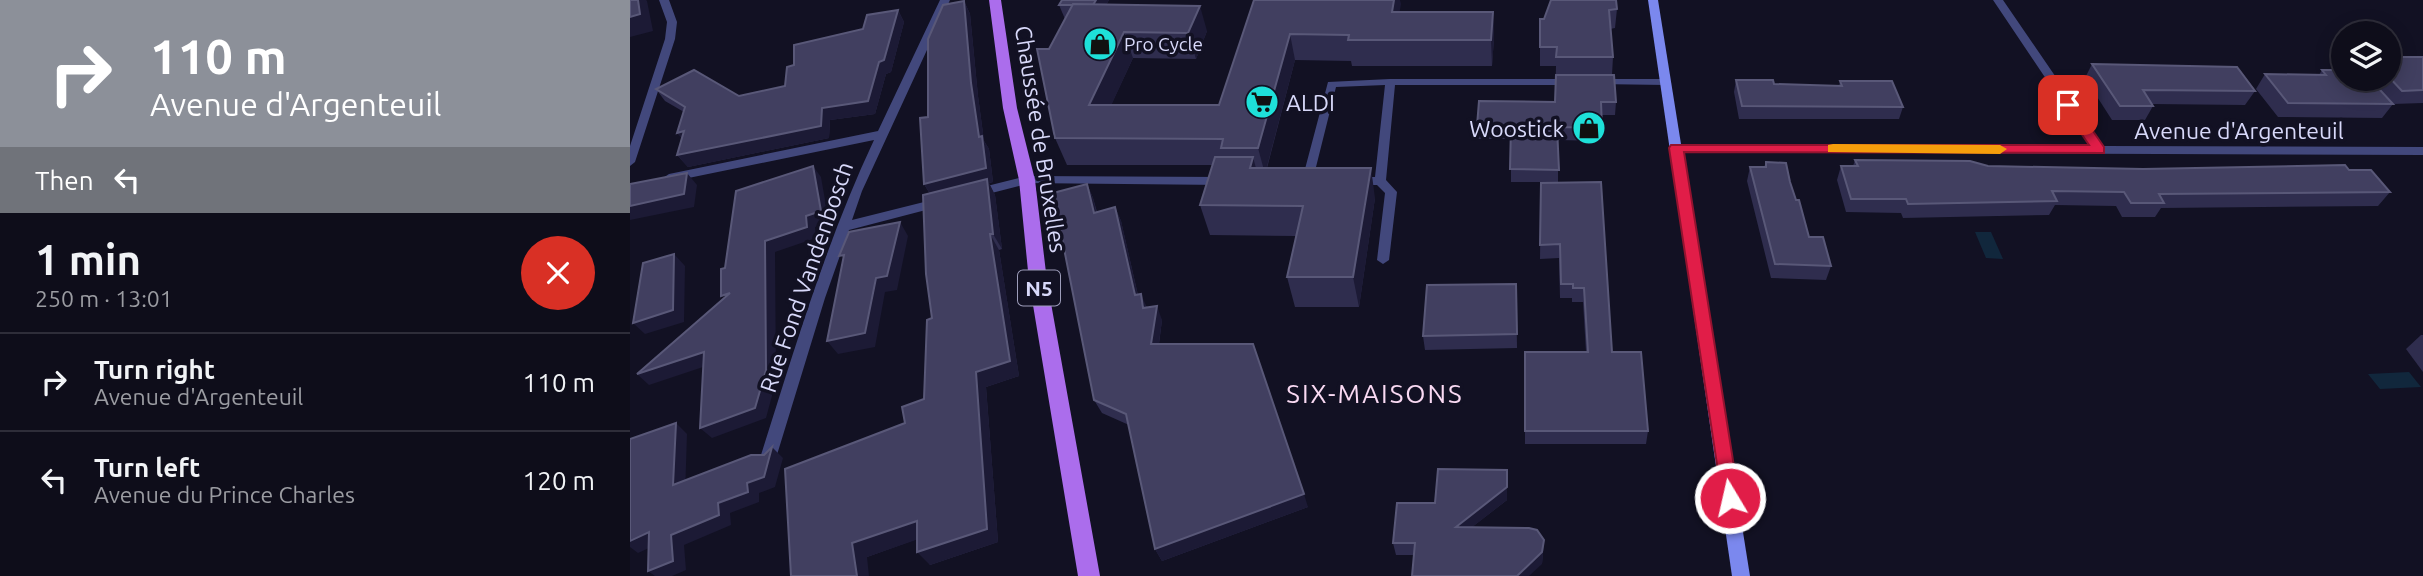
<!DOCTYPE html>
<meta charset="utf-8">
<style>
:root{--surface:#0e0d1a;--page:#1c1b27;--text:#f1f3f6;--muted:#9b9ca2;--line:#2e2d39}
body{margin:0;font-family:Ubuntu,sans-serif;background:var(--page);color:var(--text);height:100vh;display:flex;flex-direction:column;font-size:26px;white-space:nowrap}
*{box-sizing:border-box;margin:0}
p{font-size:23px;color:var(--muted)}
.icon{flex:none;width:38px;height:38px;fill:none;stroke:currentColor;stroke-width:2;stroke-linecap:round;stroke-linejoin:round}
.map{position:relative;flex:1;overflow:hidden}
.drawer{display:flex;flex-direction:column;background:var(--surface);width:630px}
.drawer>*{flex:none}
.guide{background:#8c9099;color:#fff;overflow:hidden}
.fabs{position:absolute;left:1701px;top:21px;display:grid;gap:14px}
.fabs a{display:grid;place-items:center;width:70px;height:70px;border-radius:50%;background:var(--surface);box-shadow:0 4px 18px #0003,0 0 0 2px var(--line);font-size:35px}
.pin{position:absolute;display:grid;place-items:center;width:60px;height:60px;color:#fff;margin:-30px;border-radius:14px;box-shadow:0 4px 10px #0006}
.me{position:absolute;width:77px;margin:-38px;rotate:351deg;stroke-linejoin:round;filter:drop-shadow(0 0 5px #0008)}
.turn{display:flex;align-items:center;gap:24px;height:147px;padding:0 35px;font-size:32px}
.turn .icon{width:91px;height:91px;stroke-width:2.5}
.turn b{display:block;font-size:49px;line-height:60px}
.then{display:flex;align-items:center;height:66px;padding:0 35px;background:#0003;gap:14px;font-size:26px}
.round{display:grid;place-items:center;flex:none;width:74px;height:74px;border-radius:37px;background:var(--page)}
.headline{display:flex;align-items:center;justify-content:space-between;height:119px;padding:0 35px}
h1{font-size:42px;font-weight:700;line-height:52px}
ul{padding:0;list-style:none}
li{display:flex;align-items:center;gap:21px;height:98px;padding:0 35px;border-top:2px solid var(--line)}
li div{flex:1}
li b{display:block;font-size:26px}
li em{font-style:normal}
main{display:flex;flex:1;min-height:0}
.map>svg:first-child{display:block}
.water{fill:#11273c}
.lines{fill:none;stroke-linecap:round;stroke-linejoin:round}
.service{fill:#42487c;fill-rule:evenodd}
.minor{fill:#42487c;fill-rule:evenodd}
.secondary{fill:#7b88ee;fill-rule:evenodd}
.primary{fill:#ab6dec;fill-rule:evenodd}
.wall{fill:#2f2d4e}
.shaded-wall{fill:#1c1a35}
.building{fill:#413f60;stroke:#595878;stroke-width:2}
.route{fill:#e11d48;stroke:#92132f;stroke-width:2}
.slow{fill:#f59e0b}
.labels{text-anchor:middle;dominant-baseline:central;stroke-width:7;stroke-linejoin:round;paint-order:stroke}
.far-poi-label{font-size:19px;fill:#d8d9fa;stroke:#121123;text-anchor:start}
.shield{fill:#121123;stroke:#9d9dba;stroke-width:2}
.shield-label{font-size:21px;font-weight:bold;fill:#d8d9fa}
.poi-label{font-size:23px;fill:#d8d9fa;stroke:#121123;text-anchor:start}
.street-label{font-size:23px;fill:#d8d9fa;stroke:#121123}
.quarter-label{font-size:26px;letter-spacing:2px;fill:#fadaf3;stroke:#121123}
</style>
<main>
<section class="drawer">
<div class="guide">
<div class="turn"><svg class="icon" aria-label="right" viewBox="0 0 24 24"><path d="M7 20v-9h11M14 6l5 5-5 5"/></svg><div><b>110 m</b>Avenue d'Argenteuil</div></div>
<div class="then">Then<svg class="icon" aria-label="left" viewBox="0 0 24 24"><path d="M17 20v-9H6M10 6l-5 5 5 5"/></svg></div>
</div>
<div class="headline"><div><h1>1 min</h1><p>250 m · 13:01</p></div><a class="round" style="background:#d93025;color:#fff"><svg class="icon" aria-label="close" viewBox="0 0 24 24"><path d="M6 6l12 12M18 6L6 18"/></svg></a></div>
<ul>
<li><svg class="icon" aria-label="right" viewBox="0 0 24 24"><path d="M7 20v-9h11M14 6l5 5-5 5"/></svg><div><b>Turn right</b><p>Avenue d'Argenteuil</p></div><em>110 m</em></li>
<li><svg class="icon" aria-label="left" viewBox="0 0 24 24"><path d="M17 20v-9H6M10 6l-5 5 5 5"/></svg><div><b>Turn left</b><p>Avenue du Prince Charles</p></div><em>120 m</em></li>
</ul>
</section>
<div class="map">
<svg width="1793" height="576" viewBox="0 0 1793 576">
<rect width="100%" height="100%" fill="#121123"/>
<g class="water">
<path d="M1345,232H1361L1373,259L1356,258Z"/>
<path d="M1779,372L1791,387L1750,389L1738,374Z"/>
</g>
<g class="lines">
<g class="service">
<path d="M29,0H39L47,22L45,39L5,162L0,166V146L35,39L37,22Z"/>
<path d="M760,79H941L946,82L941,85H765L756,180L767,192L759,260L753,264L747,260L755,193L747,185H728L722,181L728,177H745L755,85L706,87L685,171L684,174L668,180L662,176L675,169L698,82Z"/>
<path d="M970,79H1036L1041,82L1036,85L966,84V80Z"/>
<path d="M397,176L594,177L600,181L594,185L393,183L391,180Z"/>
</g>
<g class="minor">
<path d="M310,0H320L232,191L222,220L310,198L316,202L315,205L219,230L195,298L146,458L144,463L138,465L132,463L130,458C164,351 196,242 244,140L39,182L33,178L39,174L248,131Z"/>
<path d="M1363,0H1373L1473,146L1793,147V155L1046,152L1040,148L1046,144L1461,146Z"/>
<path d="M397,176L401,177L403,180L401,183L346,197L340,193L341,190Z"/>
</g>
<path class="secondary" d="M1018,0H1028L1120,576H1102Z"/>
<path class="primary" d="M359,0H371L387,108L405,180L417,281L470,576H448L399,281L389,180L373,108Z"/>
</g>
<g class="wall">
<path d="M432,0H479L476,5L577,31L566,59L503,58L481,105H589L624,0H770L769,12H863L864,38L862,66H722L721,61L665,60L637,168L745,198L729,307H665L657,277L666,236L580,235L570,205L583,165H437L425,138L419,49L435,19L429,5Z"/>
<path d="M921,0L987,9L985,28L980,29L983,57L982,75L986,102L985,115H971V141L928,140V182H881V139H848L847,126L925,102L926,66H910V19H914Z"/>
<path d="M334,1L340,14L348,96L354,141L359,149L363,182L359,183L365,195L372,249L369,250L389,376L356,387L368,542L300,565L287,539L237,557L161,576L275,423L294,399L302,318L300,194L294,184L298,117Z"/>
<path d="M268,10L274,22L261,72L256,74L245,114L200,120L199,138L58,167L47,155L52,139L54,112L35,101L26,89L109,96L155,86L164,65Z"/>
<path d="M1759,57H1793V103L1763,104L1752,118L1648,117L1626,89L1635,74L1689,75L1692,70L1713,79H1759Z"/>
<path d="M1462,64L1625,91L1615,105L1522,104L1523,106L1515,120H1482L1455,78Z"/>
<path d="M1106,80L1144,84L1209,86L1210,81L1273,107L1269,119H1109L1104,92Z"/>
<path d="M1225,160L1358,166L1513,169L1719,170L1760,192L1748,206L1531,208L1525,217H1492L1486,206L1425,205L1419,215L1273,218L1271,213L1216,212L1207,180L1211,166H1223Z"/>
<path d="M1136,162L1160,182L1179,237L1201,266L1196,280L1141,278L1117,181L1120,167H1134Z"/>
<path d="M911,183L982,352L1018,431L1016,444H895V352H956L953,302H942V298H930L929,258L910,259Z"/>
<path d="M457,184L463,198L467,212L485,207L491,221L508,295L517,307L532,320L529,344L678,507L532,561L525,549L499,425L472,413L464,400Z"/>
<path d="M886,284L887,348L795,350L793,336Z"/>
<path d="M1791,335H1793V372L1776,349Z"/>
<path d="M877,470V500L842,527L914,540L912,564L784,555H766L763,543L805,503Z"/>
</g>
<g class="shaded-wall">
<path d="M8,0H16L17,1L23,31L0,37V17Z"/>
<path d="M466,0H479L468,19L463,5Z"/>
<path d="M764,0H770L771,4L765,38L762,12Z"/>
<path d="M334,1L340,14L348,96L354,141L359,149L363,182L359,183L365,195L372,249L363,234L302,197L294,184L349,137L341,83Z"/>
<path d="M570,6L577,31L566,59L558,33Z"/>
<path d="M268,10L274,22L261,72L256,74L245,114L200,120L199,138L58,167L47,155L192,108L249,62Z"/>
<path d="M863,12L864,38L862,66L861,40Z"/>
<path d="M494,32L503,58L469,132L459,105Z"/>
<path d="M660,34L665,60L635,174L628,148Z"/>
<path d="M54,131L57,145L47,133Z"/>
<path d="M623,157L631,187L620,168Z"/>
<path d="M183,166L191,177L199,223L185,227L186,238L145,252L146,381L136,418L82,438L70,428L135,241L176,216Z"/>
<path d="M741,168L745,198L729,307L723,277Z"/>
<path d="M57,173L67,185L64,207L0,220V206Z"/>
<path d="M457,184L463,198L470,227L464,213Z"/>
<path d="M485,207L491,221L511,309L505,295Z"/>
<path d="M270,222L278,236L267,290L255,292L245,347L208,354L197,341L246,278Z"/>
<path d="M360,234L369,250L389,376L356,387L368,542L300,565L287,552L346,372Z"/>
<path d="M44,254L55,266L54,322L15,334L3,323Z"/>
<path d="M511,294L517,308H513Z"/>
<path d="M527,306L532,320L527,357L521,344Z"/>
<path d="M74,352L85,363L19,385L7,374Z"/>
<path d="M46,423L57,434L55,496L43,485Z"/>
<path d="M142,447L153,458L145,487L129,493V502L100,513L101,525L54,545L56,570L42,576H25L18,571L41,535L117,483Z"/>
<path d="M877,470V500L827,539L826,527Z"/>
<path d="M674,494L678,507L532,561L525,549Z"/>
<path d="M287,521L300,535L237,557L239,576H227L222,543Z"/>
<path d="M19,532L32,542L8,553L0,547V541Z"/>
<path d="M914,540L912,564L899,576H887Z"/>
</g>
<g class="building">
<path d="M0,0H8L10,14L0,17Z"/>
<path d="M432,0H466L463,5H429Z"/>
<path d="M624,0H764L762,12H863L861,40H718L719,35L660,34L628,148H591L593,139L425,138L407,49H419L443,4L570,6L558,33L494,32L459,105H589Z"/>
<path d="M921,0H986L987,9L979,10L983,57H926L927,47H910V19H914Z"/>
<path d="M334,1L341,83L349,137L352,136L356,168L294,184L290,118L298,117V39L313,5Z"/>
<path d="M268,10L254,60L249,62L238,101L192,108L191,126L47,155L54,131L47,133L55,107L26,89L64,70L109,96L155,86L157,67L164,65V45L233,29L237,15Z"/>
<path d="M1759,57H1793V90L1772,91L1759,77Z"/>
<path d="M1462,64L1607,67L1625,91L1513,90L1523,106H1490Z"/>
<path d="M1692,70H1713V79H1740L1763,104L1658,103L1635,74L1696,75Z"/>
<path d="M926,75H984L986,102H971L972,128L927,127L929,170L880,169L881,126H847L849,101L925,102Z"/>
<path d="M1106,80H1143L1144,84L1212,86L1210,81H1262L1273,107L1112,106Z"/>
<path d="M585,157H623L620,168H741L723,277H657L673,206L570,205Z"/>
<path d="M1225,160L1340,161L1358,166L1513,169L1715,165L1719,170H1741L1760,192L1529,194L1534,203H1501L1494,192L1422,191L1427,201L1278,204L1276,199H1221L1211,166H1228Z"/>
<path d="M1136,162L1156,163L1160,182L1166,200H1169L1179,237H1193L1201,266L1145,264L1120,167H1136Z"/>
<path d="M183,166L191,211L176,216L177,227L135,241L136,370L125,408L70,428L74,352L7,374L100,293L91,296V269L95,268L106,191Z"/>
<path d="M57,173L54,194L0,206V184Z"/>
<path d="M357,179L363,234H360L380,361L346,372L357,529L287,552V521L222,543L227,576H161L155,469L275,423L272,407L294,399L297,320L302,318L296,274L293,195Z"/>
<path d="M971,182L982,352H1011L1018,431H895V352H958L954,288H943V284H931L930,244L910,245L911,183Z"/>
<path d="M457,184L464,213L485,207L505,295L511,294L513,308L527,306L521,344H623L674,494L525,549L496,414L464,400L423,193Z"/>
<path d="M270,222L257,276L246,278L235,333L197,341L214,255L209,256L219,232Z"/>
<path d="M44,254L43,310L3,323L13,263Z"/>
<path d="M886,284L887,334L793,336L797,285Z"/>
<path d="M46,423L43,485L121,455H134L142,447L134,477L117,483L118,492L88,503L89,515L41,535L43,561L18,571L19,532L0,541V439Z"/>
<path d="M808,469L877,470V487L826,527L899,528L907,530L914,540L912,552L887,576H782L785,543H763L767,503H805Z"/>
</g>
<path class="route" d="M1438,101L1443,102L1474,147V153L1054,152L1109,498L1106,504L1100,507L1093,504L1039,148L1041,145H1459L1432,105Z"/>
<path class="slow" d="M1203,144L1370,145L1377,149L1370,154L1198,152V145Z"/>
<defs>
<symbol id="shop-disc" viewBox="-11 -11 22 22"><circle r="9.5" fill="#1ee0d9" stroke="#121123"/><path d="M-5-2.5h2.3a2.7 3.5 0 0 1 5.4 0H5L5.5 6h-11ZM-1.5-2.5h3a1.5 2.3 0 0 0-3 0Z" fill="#111"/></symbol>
<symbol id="supermarket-disc" viewBox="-11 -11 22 22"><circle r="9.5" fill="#1ee0d9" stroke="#121123"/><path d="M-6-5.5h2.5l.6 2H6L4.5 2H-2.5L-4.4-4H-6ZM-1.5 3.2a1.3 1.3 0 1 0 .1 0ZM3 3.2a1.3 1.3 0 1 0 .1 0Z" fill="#111"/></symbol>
</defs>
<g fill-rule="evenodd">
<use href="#shop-disc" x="451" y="25" width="38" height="38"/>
<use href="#supermarket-disc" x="613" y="83" width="38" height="38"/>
<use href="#shop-disc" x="940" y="109" width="38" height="38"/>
</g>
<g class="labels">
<g class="far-poi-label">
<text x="494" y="44">Pro Cycle</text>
</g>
<rect class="shield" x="388" y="270.5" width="42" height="35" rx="5"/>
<g class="shield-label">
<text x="409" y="288">N5</text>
</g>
<g class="poi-label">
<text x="656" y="102">ALDI</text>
<text x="934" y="128" text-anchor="end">Woostick</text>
</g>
<g class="street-label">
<text x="1609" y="130">Avenue d'Argenteuil</text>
<text transform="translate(411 139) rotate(81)">Chaussée de Bruxelles</text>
<text transform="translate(176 277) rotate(-71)">Rue Fond Vandenbosch</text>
</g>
<g class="quarter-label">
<text x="745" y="393">SIX-MAISONS</text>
</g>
</g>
</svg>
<div class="fabs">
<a><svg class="icon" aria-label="layers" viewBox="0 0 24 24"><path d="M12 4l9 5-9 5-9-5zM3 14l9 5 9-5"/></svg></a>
</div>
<div class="pin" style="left:1438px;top:105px;background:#d93025"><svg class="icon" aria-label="arrive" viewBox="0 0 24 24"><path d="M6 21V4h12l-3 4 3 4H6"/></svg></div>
<svg class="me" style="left:1100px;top:498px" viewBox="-20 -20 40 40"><circle r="17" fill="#e11d48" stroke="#fff" stroke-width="3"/><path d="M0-11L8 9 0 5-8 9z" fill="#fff"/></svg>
</div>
</main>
